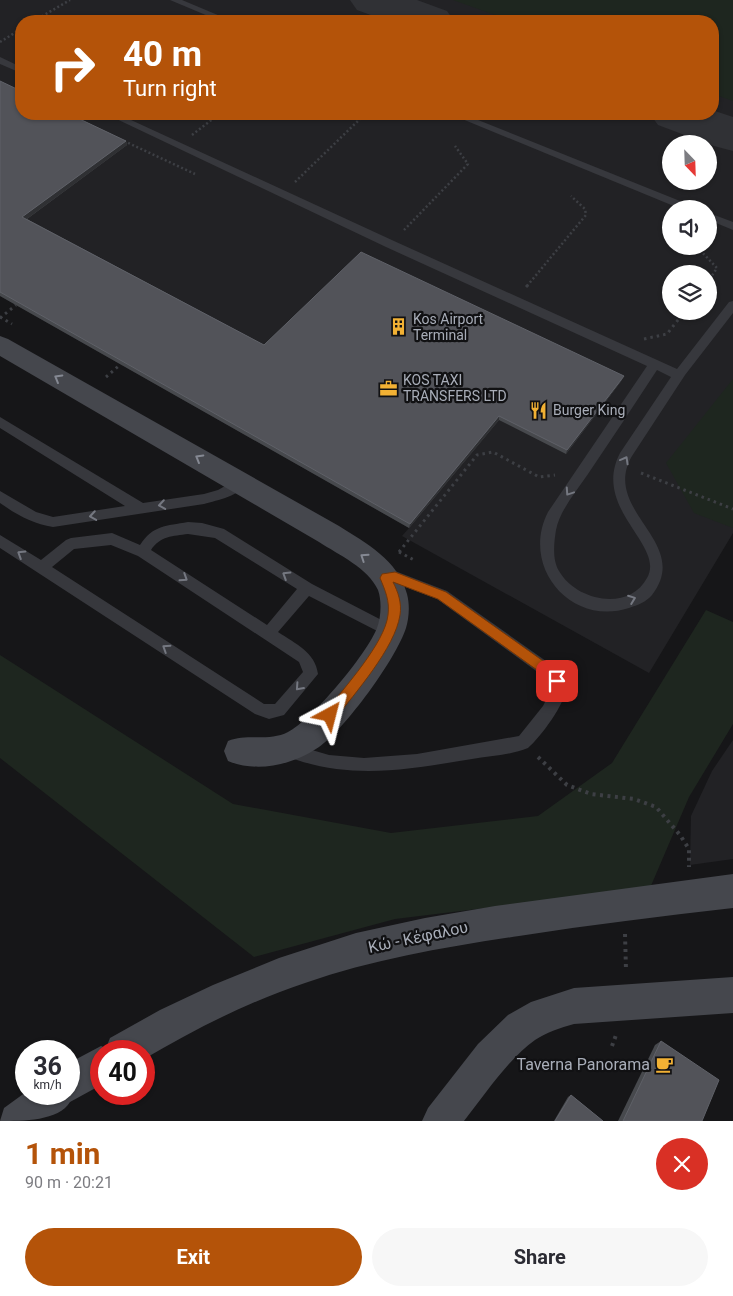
<!DOCTYPE html>
<meta charset="utf-8">
<style>
:root{--surface:#fff;--page:#f7f7f7;--text:#2b2b33;--muted:#7c7c81;--accent:#b45309}
body{margin:0;font-family:Roboto,sans-serif;background:var(--page);color:var(--text);height:100vh;display:flex;flex-direction:column;font-size:19px;white-space:nowrap}
*{box-sizing:border-box;margin:0}
p{font-size:16px;color:var(--muted)}
.icon{flex:none;width:28px;height:28px;fill:none;stroke:currentColor;stroke-width:2;stroke-linecap:round;stroke-linejoin:round}
.map{position:relative;height:1121px;overflow:hidden}
.panel{display:flex;flex-direction:column;background:var(--surface);flex:1}
.panel>*{flex:none}
.top-card{position:absolute;left:15px;top:15px;width:704px;height:105px;border-radius:20px;box-shadow:0 1px 4px #0004;background:#b45309;color:#fff;overflow:hidden}
.needle{width:32px;rotate:157deg}
.tools{position:absolute;left:662px;top:135px;display:grid;gap:10px}
.tools a{display:grid;place-items:center;width:55px;height:55px;border-radius:50%;background:var(--surface);box-shadow:0 1px 4px #0004;font-size:25px}
.speed{position:absolute;left:15px;top:1040px;display:flex;gap:10px;font-size:25px;font-weight:700;text-align:center}
.speed>*{display:grid;place-content:center;width:65px;height:65px;border-radius:50%;background:var(--surface);box-shadow:0 1px 4px #0004;line-height:1}
.speed small{font-size:12px;font-weight:400}
.speed .limit{border:8px solid #d22;background:#fff;color:#111}
.pin{position:absolute;display:grid;place-items:center;width:42px;height:42px;color:#fff;margin:-21px;border-radius:10px;box-shadow:0 2px 8px #0006}
.me{position:absolute;width:55px;margin:-28px;rotate:38deg;stroke-linejoin:round;filter:drop-shadow(0 0 4px #0008)}
.turn{display:flex;align-items:center;gap:18px;height:105px;padding:0 25px;font-size:22px}
.turn .icon{width:65px;height:65px;stroke-width:2.5}
.turn b{display:block;font-size:35px;line-height:42px}
.round{display:grid;place-items:center;flex:none;width:52px;height:52px;border-radius:26px;background:var(--page)}
.summary{display:flex;align-items:center;justify-content:space-between;height:85px;padding:0 25px}
h1{font-size:30px;font-weight:700;line-height:38px;color:var(--accent)}
.action{display:flex;gap:10px;margin-top:auto;padding:10px 25px}
.action a{flex:1;height:58px;border-radius:30px;background:var(--accent);color:#fff;font-size:20px;font-weight:700;line-height:58px;text-align:center}
.action a+a{background:var(--page);color:var(--text)}
.map>svg:first-child{display:block}
.built{fill:#222225;fill-rule:evenodd}
.green{fill:#1e261f}
.lines{fill:none;stroke-linecap:round;stroke-linejoin:round}
.taxiway{fill:#303135;fill-rule:evenodd}
.path-far2{stroke:#3d3f44;stroke-width:2.5;stroke-dasharray:2 2.5;stroke-linecap:butt}
.path-far1{stroke:#3d3f44;stroke-width:3;stroke-dasharray:2.5 4;stroke-linecap:butt}
.path{stroke:#3d3f44;stroke-width:4;stroke-dasharray:3 4.5;stroke-linecap:butt}
.lane{fill:#37383d;fill-rule:evenodd}
.secondary{fill:#45474d;fill-rule:evenodd}
.wall{fill:#47494d}
.shaded-wall{fill:#2f3033}
.building{fill:#525359;stroke:#5f6168}
.oneway{stroke:#858993}
.oneway2{stroke:#757881}
.route{fill:#b45309;stroke:#753606}
.labels{text-anchor:middle;dominant-baseline:central;stroke-width:4.5;stroke-linejoin:round;paint-order:stroke}
.poi-label{font-size:14px;fill:#a8adb8;stroke:#111113;text-anchor:start}
.near-street-label{font-size:16px;fill:#a8adb8;stroke:#111113}
.near-poi-label{font-size:16px;fill:#a8adb8;stroke:#111113;text-anchor:end}
</style>
<div class="map">
<svg width="733" height="1121" viewBox="0 0 733 1121">
<rect width="100%" height="100%" fill="#161618"/>
<g class="built">
<path d="M0,0H733V533L649,673L402,536L409,528L0,296ZM21,21H712V114H21ZM671,144H709V181H671ZM671,209H709V246H671ZM671,274H709V311H671Z"/>
<path d="M733,740V859L690,865L691,816L712,771Z"/>
</g>
<g class="green">
<path d="M453,0H733V101L713,94L712,21H512Z"/>
<path d="M733,379V528L694,513L666,463Z"/>
<path d="M706,610L733,622V724L689,797L650,888L395,919L254,957L0,758V655L233,804L391,833L538,816L612,763Z"/>
</g>
<g class="lines">
<g class="taxiway">
<path d="M350,0H417L447,11L454,21H387L357,10Z"/>
<path d="M712,110L733,117V151L714,146L658,125L650,114H712Z"/>
</g>
<g class="path-far2">
<path d="M34,21L70,0"/>
<path d="M0,42L21,29"/>
<path d="M192,135L219,114"/>
<path d="M124,141L195,174"/>
<path d="M295,182L360,119L359,114"/>
<path d="M404,230L468,164L455,146"/>
<path d="M700,250L717,268L709,280"/>
<path d="M527,286L586,215L585,209L571,196"/>
</g>
<g class="path-far1">
<path d="M526,287L528,285"/>
<path d="M0,317L12,324"/>
<path d="M0,318L16,305"/>
<path d="M644,339L667,334L685,311"/>
<path d="M106,377L121,364"/>
<path d="M641,473L733,509"/>
<path d="M399,552L416,561"/>
<path d="M399,552L477,455L493,452L539,477L555,475"/>
</g>
<g class="path">
<path d="M538,757L567,785L591,794L634,799L656,807L680,835L689,849V867"/>
<path d="M625,934L626,970"/>
<path d="M612,1046L616,1035"/>
</g>
<g class="lane">
<path d="M170,0H182L232,21H220Z"/>
<path d="M0,57L21,67V73L0,64Z"/>
<path d="M106,114H118L394,241L677,369L729,302L733,301V313L685,375L632,456C600,511 693,542 652,595C646,602 638,605 629,608C571,627 520,567 548,512L647,366L386,247ZM657,370L671,377L620,453C591,509 666,545 647,578C629,612 576,601 559,571C552,559 554,543 556,530C560,510 576,492 588,474C611,440 634,405 657,370Z"/>
<path d="M450,114H463L695,207L696,209H681Z"/>
<path d="M709,213L733,222V230L709,220Z"/>
<path d="M0,417L143,503L204,494L218,490L241,477L246,478L248,482C240,496 218,500 204,504L53,527C33,524 17,515 0,503V491L36,512L53,517L125,506L0,428Z"/>
<path d="M188,522L202,523L224,529L312,584L395,627L397,631L395,635L390,637L385,635L309,596L278,632C296,644 315,652 318,674L284,715L269,719L255,714L0,548V535L41,560L66,540L71,538L112,533L140,545C153,525 166,526 188,522ZM188,534L215,538L297,589L267,625L151,550C160,536 173,536 188,534ZM111,545L138,556L299,662L303,672L275,704H264L52,567L74,549Z"/>
<path d="M386,571H395L447,591L553,666C559,672 565,679 566,687C567,702 540,738 528,748C511,755 490,756 472,759C404,770 349,781 283,755L280,750L283,745L288,743L329,755L364,758L417,754L519,736L543,706L549,694L551,685L543,676L437,599L395,583L381,581L379,577L381,573Z"/>
</g>
<g class="secondary">
<path d="M0,336L8,339L339,526C366,543 398,560 407,594C410,605 409,618 406,628C396,659 345,729 319,747C293,765 257,773 228,761L224,751L228,741C247,733 269,742 288,732C312,720 367,654 377,628C381,618 382,601 378,590C368,568 339,555 319,542L0,356Z"/>
<path d="M733,874V908C661,916 590,925 519,936C446,947 374,959 305,983C248,1002 195,1029 144,1059V1051H101V1085L70,1102C59,1121 23,1121 0,1121L4,1108L26,1092V1094H69V1063L101,1046L106,1048L110,1038L160,1010L213,985L279,958L356,933L425,918L495,906Z"/>
<path d="M733,977V1013L574,1024C560,1028 547,1032 535,1040C509,1058 484,1096 464,1121H422L428,1108L478,1044L508,1015L531,1002L574,988Z"/>
</g>
</g>
<g class="wall">
<path d="M0,81L126,141L127,145L27,219L264,345L622,380L566,454L499,420L409,528L0,296Z"/>
<path d="M661,1041L702,1121H618L655,1045Z"/>
<path d="M571,1095L603,1121H554L568,1097Z"/>
</g>
<g class="shaded-wall">
<path d="M126,141L127,145L24,221L22,217Z"/>
<path d="M624,376L622,380L566,454L567,450Z"/>
<path d="M499,416V420L409,528L410,524Z"/>
</g>
<g class="building">
<path d="M0,81L21,91V114H69L126,141L22,217L264,345L361,252L624,376L567,450L499,416L410,524L0,292Z"/>
<path d="M661,1041L719,1080L702,1121H623Z"/>
<path d="M571,1095L603,1121H555Z"/>
</g>
<defs><path id="oneway-chevron" d="M-2-3.5L2.5 0L-2 3.5" fill="none" stroke-width="1.6" stroke-linecap="round" stroke-linejoin="round" transform="scale(1.25)"/></defs>
<g class="oneway">
<use href="#oneway-chevron" transform="translate(58 378) rotate(-150)"/>
<use href="#oneway-chevron" transform="translate(199 458) rotate(-150)"/>
<use href="#oneway-chevron" transform="translate(364 557) rotate(-146)"/>
</g>
<g class="oneway2">
<use href="#oneway-chevron" transform="translate(625 460) rotate(-61)"/>
<use href="#oneway-chevron" transform="translate(569 492) rotate(124)"/>
<use href="#oneway-chevron" transform="translate(162 505) rotate(171)"/>
<use href="#oneway-chevron" transform="translate(93 516) rotate(171)"/>
<use href="#oneway-chevron" transform="translate(21 554) rotate(-148)"/>
<use href="#oneway-chevron" transform="translate(286 575) rotate(-148)"/>
<use href="#oneway-chevron" transform="translate(184 578) rotate(33)"/>
<use href="#oneway-chevron" transform="translate(632 599) rotate(-21)"/>
<use href="#oneway-chevron" transform="translate(166 648) rotate(-147)"/>
<use href="#oneway-chevron" transform="translate(299 687) rotate(132)"/>
</g>
<path class="route" d="M395,572L446,592L553,668L563,681L561,685L557,686L553,685L544,675L438,599L393,582C398,592 402,603 400,615C395,648 355,693 335,719L330,721L326,719L324,715L326,711C344,688 385,643 388,615C390,601 385,590 380,578L382,574Z"/>
<defs>
<symbol id="building-bare" viewBox="-9 -9 18 18"><path d="M-4-6H4V6H1V3H-1V6H-4ZM-2.5-4.3h1.7v1.8h-1.7ZM.8-4.3h1.7v1.8H.8ZM-2.5-1h1.7V.8h-1.7ZM.8-1h1.7V.8H.8Z" fill="#f2b134" stroke="#111113" stroke-width="2.5" paint-order="stroke"/></symbol>
<symbol id="office-bare" viewBox="-9 -9 18 18"><path d="M-6-3h4V-5.5h4V-3h4V5H-6ZM-1-4.5V-3h2v-1.5ZM-6 0V1H6V0Z" fill="#f2b134" stroke="#111113" stroke-width="2.5" paint-order="stroke"/></symbol>
<symbol id="restaurant-bare" viewBox="-9 -9 18 18"><path d="M-5-6h1v4h1v-4h1v4h1v-4h1v5L-1.5 .5V6h-2V.5L-5-1ZM5-6V6H3V1.5H1.5Q1.5-4 5-6Z" fill="#f2b134" stroke="#111113" stroke-width="2.5" paint-order="stroke"/></symbol>
<symbol id="cafe-bare" viewBox="-9 -9 18 18"><path d="M-5.5-4.5H6V0H3Q3 3.5 0 3.5H-2.5Q-5.5 3.5-5.5 0ZM3-3.2v2h1.7v-2ZM-6 4.5H4V6H-6Z" fill="#f2b134" stroke="#111113" stroke-width="2.5" paint-order="stroke"/></symbol>
</defs>
<g fill-rule="evenodd">
<use href="#building-bare" x="386" y="314" width="25" height="25"/>
<use href="#office-bare" x="376" y="376" width="25" height="25"/>
<use href="#restaurant-bare" x="526" y="398" width="25" height="25"/>
<use href="#cafe-bare" x="652" y="1052" width="25" height="25"/>
</g>
<g class="labels">
<g class="poi-label">
<text x="413" y="319">Kos Airport<tspan x="413" dy="16">Terminal</tspan></text>
<text x="403" y="380">KOS TAXI<tspan x="403" dy="16">TRANSFERS LTD</tspan></text>
<text x="553" y="410">Burger King</text>
</g>
<g class="near-street-label">
<text transform="translate(418 937) rotate(-12)">Κώ - Κέφαλου</text>
</g>
<g class="near-poi-label">
<text x="650" y="1064">Taverna Panorama</text>
</g>
</g>
</svg>
<div class="tools">
<a><svg class="needle" viewBox="-14 -14 28 28"><path d="M0-13l5 13h-10z" fill="#e53935"/><path d="M0 13l5-13h-10z" fill="#7c7c81"/></svg></a>
<a><svg class="icon" aria-label="sound" viewBox="0 0 24 24"><path d="M4 9h4l5-4v14l-5-4H4zM17 9q2 3 0 6"/></svg></a>
<a><svg class="icon" aria-label="layers" viewBox="0 0 24 24"><path d="M12 4l9 5-9 5-9-5zM3 14l9 5 9-5"/></svg></a>
</div>
<div class="speed"><div>36<small>km/h</small></div><div class="limit">40</div></div>
<div class="pin" style="left:557px;top:681px;background:#d93025"><svg class="icon" aria-label="arrive" viewBox="0 0 24 24"><path d="M6 21V4h12l-3 4 3 4H6"/></svg></div>
<svg class="me" style="left:330px;top:715px" viewBox="-20 -20 40 40"><path d="M0-17L14 15 0 8-14 15z" fill="#b45309" stroke="#fff" stroke-width="4"/></svg>
<div class="top-card">
<div class="turn"><svg class="icon" aria-label="right" viewBox="0 0 24 24"><path d="M7 20v-9h11M14 6l5 5-5 5"/></svg><div><b>40 m</b>Turn right</div></div>
</div>
</div>
<section class="panel">
<div class="summary"><div><h1>1 min</h1><p>90 m · 20:21</p></div><a class="round" style="background:#d93025;color:#fff"><svg class="icon" aria-label="close" viewBox="0 0 24 24"><path d="M6 6l12 12M18 6L6 18"/></svg></a></div>
<div class="action"><a>Exit</a><a>Share</a></div>
</section>
